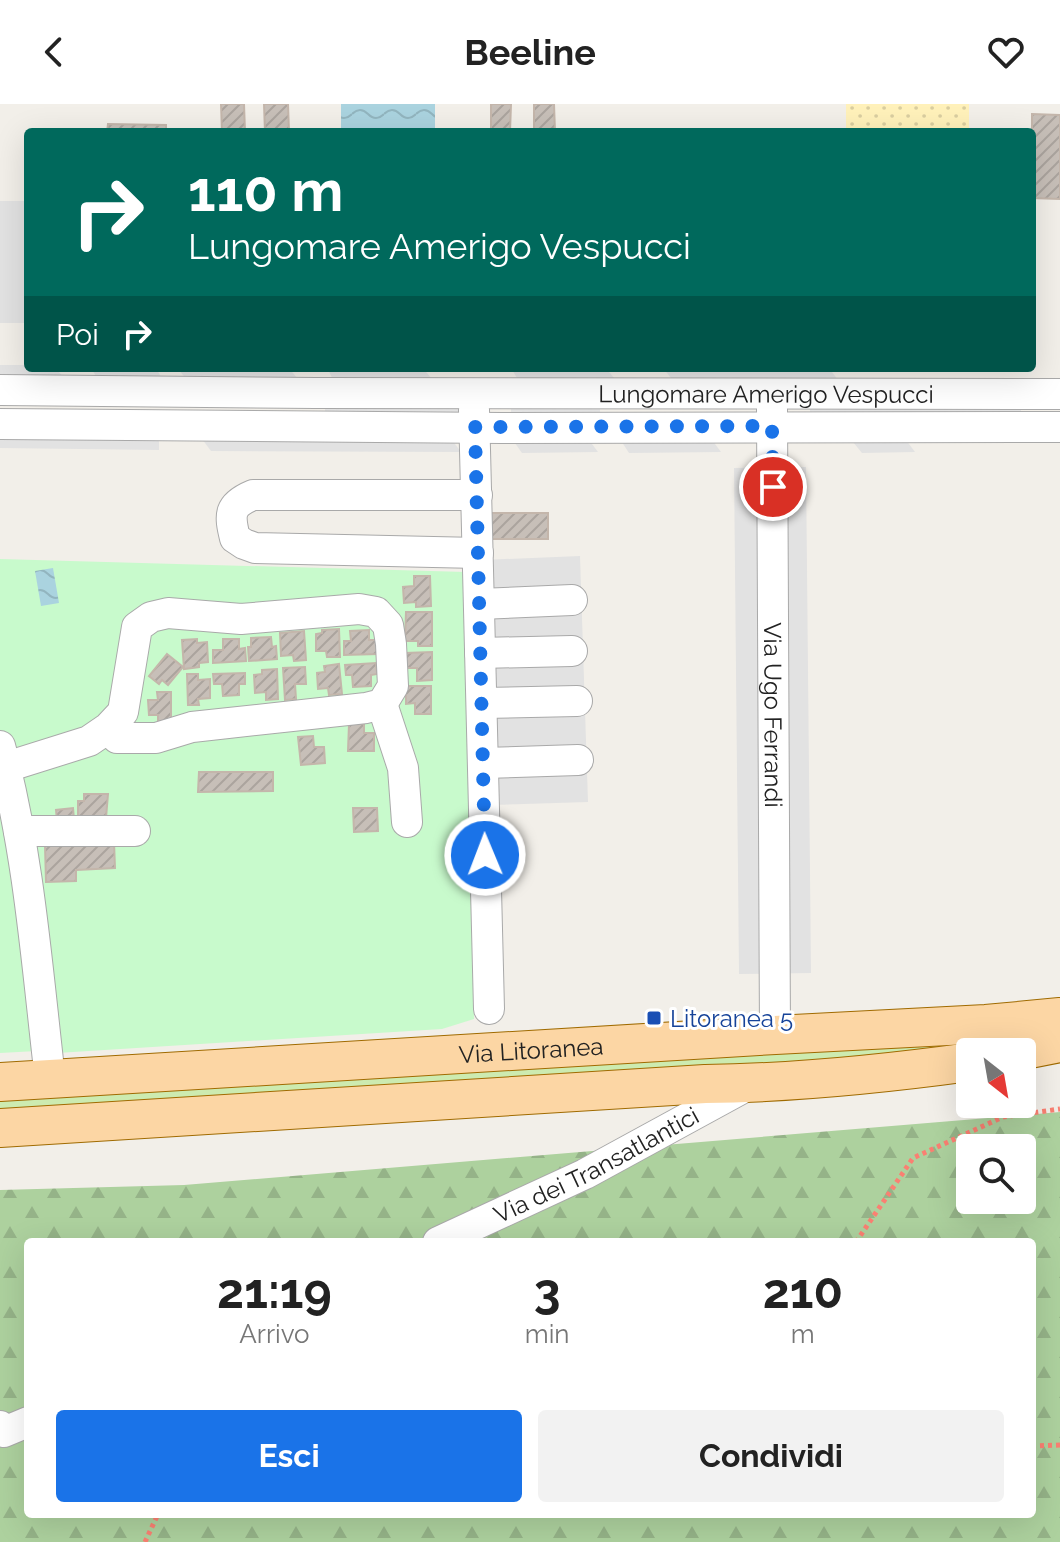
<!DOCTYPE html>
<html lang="it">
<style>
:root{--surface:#fff;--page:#f2f2f2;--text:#222;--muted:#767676;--accent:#1a73e8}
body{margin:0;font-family:Raleway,sans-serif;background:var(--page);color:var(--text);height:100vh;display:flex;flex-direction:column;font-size:30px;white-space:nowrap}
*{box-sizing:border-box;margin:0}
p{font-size:26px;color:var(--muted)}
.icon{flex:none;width:44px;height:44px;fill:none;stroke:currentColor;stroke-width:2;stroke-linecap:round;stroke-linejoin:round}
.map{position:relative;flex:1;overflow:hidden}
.side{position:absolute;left:24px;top:1134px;width:1012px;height:280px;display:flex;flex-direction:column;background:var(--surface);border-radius:8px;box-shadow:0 8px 32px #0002}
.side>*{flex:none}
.guide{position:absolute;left:24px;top:24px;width:1012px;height:244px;border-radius:8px;box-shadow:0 8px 32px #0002;background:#00695c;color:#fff;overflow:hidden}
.needle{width:52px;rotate:149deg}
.tools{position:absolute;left:956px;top:934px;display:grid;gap:16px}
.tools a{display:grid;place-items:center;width:80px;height:80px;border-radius:8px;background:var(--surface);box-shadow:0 8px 32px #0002;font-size:40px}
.pin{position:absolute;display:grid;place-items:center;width:68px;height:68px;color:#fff;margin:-34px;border:4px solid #fff;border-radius:50%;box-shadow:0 2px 8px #0007}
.me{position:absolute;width:88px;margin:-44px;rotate:359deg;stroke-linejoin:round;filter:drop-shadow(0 0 6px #0008)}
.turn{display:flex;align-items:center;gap:28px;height:168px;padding:0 32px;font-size:36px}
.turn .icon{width:104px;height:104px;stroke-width:2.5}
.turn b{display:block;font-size:56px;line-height:68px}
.then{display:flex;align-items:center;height:76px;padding:0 32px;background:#0003;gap:16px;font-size:30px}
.eta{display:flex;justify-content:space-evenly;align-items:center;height:136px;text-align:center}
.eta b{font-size:48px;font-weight:700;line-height:56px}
.primary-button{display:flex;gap:16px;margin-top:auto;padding:16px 32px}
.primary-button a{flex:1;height:92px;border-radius:8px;background:var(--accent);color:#fff;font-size:32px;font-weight:700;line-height:92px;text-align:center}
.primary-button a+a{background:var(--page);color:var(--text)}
header{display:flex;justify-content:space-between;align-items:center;height:104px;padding:0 32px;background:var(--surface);font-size:36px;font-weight:700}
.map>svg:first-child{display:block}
.grass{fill:#cdebb0}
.forest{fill:url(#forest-firs);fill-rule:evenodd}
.sand{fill:url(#sand-dots)}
.park{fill:#c8facc}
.parking{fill:#e2e2e2}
.water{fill:url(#water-waves)}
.building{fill:url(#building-hatch);stroke:#c4b6ab;stroke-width:2}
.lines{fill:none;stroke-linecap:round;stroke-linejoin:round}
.minor-casing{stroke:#a9a9a9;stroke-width:32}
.major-casing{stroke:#a06b00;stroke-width:40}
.path{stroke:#fa8072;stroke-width:5;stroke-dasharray:4 4;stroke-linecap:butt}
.minor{stroke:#fff;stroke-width:30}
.major{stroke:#fcd6a4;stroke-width:38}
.route{stroke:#1a73e8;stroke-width:14;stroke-dasharray:0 25.2}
.transit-dot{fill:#1a4fb4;stroke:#fff;stroke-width:3}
.labels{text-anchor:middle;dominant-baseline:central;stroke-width:6;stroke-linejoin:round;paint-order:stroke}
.street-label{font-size:24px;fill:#222;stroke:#fff}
.transit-label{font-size:24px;fill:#164399;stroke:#fff;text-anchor:start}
</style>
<header><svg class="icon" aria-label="back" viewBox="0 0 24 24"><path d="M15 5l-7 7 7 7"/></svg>Beeline<svg class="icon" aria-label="heart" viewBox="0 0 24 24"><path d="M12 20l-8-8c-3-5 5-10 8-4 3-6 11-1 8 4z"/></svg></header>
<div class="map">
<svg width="1060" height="1438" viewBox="0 0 1060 1438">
<defs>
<pattern id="forest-firs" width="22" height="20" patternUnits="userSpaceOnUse" patternTransform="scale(2)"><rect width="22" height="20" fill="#add19e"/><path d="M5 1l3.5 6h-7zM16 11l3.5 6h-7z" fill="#95b388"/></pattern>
<pattern id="sand-dots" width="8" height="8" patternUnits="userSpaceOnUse" patternTransform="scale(2)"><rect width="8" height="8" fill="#fff1ba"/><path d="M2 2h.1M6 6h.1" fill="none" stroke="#dacea0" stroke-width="1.8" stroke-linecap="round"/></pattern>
<pattern id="water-waves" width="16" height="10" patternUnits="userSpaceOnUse" patternTransform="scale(2)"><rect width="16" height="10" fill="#aad3df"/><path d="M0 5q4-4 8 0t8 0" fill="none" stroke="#92b5bf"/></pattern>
<pattern id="building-hatch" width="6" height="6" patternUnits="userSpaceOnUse" patternTransform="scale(2)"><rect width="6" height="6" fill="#c7bfb8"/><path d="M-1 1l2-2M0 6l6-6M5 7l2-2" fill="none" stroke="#aba49e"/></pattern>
</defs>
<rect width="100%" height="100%" fill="#f2efe9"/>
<path class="grass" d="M1011,935L939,949L0,1008V993Z"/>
<path class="forest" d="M1060,1008V1438H0V1086L184,1081ZM970,1044H1022V1096H970ZM28,1138H1032V1410H28Z"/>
<rect class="sand" x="846" y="0" width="123" height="28"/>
<path class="park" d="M0,455L466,468L474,915L442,925L57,949L37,947L0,949Z"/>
<g class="parking">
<rect x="0" y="97" width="28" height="122"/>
<path d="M0,261H28V264H56L66,277L0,276Z"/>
<path d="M91,264H156L164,278L99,277Z"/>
<path d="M177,264H289L301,279L189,278Z"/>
<path d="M327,264H423L435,279H335Z"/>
<path d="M511,264H606L618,279H520Z"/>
<path d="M663,264H829L841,280L675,279Z"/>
<path d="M325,297L462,299V315L325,314Z"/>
<path d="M511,297L600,299V314L511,315Z"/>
<path d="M810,298H1021V313L810,314Z"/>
<path d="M0,329L159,331V346L0,344Z"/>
<path d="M199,331L449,332L461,348L211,347Z"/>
<path d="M510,332H586L598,348L522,349Z"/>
<path d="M618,332H709L721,348L629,349Z"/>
<path d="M903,332L915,348L862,349L849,333Z"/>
<path d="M806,363L811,869L739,870L734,364Z"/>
<path d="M580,452L588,698L490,701L482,456Z"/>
</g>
<g class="water">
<rect x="341" y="0" width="94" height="28"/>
<path d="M53,464L59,499L41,502L35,467Z"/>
</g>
<g class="building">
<path d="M221,0H244L245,28H222Z"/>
<path d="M264,0H288L289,28H265Z"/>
<path d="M491,0H511L510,28H491Z"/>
<path d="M534,0H554L555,28H534Z"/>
<path d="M1032,10L1060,11V95L1032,94Z"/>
<path d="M108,20L166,21V28H107Z"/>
<rect x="490" y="409" width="58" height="26"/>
<path d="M414,472H430L431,502L416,503V498L404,499L403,483L414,482Z"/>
<path d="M406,508H432V542H418V537H405Z"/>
<path d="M339,525L340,553H327L326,547H316V530L322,529V526Z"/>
<path d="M369,526V536H378V550L344,551V537H351L350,527Z"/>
<path d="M304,527L306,556L294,557L293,551L281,552L280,529Z"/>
<path d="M271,533L272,543L276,542L277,555L249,557L248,543H251V534Z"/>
<path d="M197,535V539L207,538L208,558L199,559V563L184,565L182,536Z"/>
<path d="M223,535H239V545L245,544L246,557L213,559V546H223Z"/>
<path d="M432,548V576L417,577V564H406L405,549Z"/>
<path d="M167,550L183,563L168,581L162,576L159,580L149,572Z"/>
<path d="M376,559L377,570L371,571V582L353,583L352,571H346L345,561Z"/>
<path d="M339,560L342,590L329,591L328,584L318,585L317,569L325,568L324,562Z"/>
<path d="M305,563L306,580H295L296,595L285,596L283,564Z"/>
<path d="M277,565L278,595L266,596V588L255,589L254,571L262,570V566Z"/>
<path d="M245,569V580H239V591L223,592L222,580H214L213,570Z"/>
<path d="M187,570H198V576L210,575V594L198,595L199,601H188Z"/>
<path d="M406,582H431V610H415V599L406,600Z"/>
<path d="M157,588H171V621H158V611H149L148,596H158Z"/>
<path d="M349,620H364V629H374V647H348Z"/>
<path d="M313,632L314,643H324L325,659L301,661L298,633Z"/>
<path d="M199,668H273V687L198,688Z"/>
<path d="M84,690H108L106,714L78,716V697H84Z"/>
<path d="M73,704L74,715L57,717L56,706Z"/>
<path d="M353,704H377L378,727L354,728Z"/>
<path d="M114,738L115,764L76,766V777L46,778L45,741Z"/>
</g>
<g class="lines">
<defs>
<g id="minor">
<path id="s1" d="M0,286L316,289L1060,290"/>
<path id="s2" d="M772,305L775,931"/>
<path d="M474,306L489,905"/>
<path d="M0,320L501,324L1060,323"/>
<path d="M477,391H253C229,401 229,410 235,434L244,440L255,444L478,449"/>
<path d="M479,500L572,496"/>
<path d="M480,549L572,547"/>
<path d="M482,599L577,597"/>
<path d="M382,600L403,664L407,718"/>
<path d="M0,642C29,750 37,863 50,974"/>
<path d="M483,659L578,656"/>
<path d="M0,665L89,637L108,624L123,608L137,523L151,513L168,509L241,515L359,505L376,508L388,521L391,540L393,582L382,600L366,604L192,623L156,634H117L108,624"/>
<path d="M19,727H135"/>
<path id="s3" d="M438,1138L585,1070L750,980"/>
<path d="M0,1322L4,1328L28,1318"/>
</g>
<g id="major">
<path d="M1014,948L1060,939"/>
<path id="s4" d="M0,978L775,931L986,920L1060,913"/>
<path d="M0,1024L705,980C793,979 882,970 970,958"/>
</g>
</defs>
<use href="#minor" class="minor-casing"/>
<use href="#major" class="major-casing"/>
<g class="path">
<path d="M856,1138L913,1054L1003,1013L1060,1005"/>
<path d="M1032,1342L1060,1341"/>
<path d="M145,1438L158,1410"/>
</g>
<use href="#minor" class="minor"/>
<use href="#major" class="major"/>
</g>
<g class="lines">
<path class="route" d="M485,751L475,323L772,322L773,383"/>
</g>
<rect class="transit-dot" x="646" y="906" width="16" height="16" rx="4"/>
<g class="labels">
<g class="street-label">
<text stroke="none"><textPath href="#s1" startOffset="766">Lungomare Amerigo Vespucci</textPath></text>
<text stroke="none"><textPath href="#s2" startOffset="306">Via Ugo Ferrandi</textPath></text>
<text stroke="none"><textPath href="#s4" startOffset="532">Via Litoranea</textPath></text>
<text stroke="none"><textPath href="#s3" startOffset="176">Via dei Transatlantici</textPath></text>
</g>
<g class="transit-label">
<text x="670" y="914">Litoranea 5</text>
</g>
</g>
</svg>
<div class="tools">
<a><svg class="needle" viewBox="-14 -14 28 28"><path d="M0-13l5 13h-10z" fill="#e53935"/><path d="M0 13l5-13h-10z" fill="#767676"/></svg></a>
<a><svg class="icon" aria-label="search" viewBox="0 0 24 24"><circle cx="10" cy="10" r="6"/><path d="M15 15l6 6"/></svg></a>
</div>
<div class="pin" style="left:773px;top:383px;background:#d93025"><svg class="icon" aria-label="arrive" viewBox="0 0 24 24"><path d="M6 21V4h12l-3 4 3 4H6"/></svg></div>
<svg class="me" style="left:485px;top:751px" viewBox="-20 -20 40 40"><circle r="17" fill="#1a73e8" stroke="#fff" stroke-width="3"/><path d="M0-11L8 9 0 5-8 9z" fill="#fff"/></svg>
<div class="guide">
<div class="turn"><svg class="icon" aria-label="right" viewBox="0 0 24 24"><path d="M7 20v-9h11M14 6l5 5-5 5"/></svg><div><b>110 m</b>Lungomare Amerigo Vespucci</div></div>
<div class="then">Poi<svg class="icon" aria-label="right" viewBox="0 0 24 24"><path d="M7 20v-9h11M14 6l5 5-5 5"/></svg></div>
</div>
<section class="side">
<div class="eta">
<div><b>21:19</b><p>Arrivo</p></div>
<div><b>3</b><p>min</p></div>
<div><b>210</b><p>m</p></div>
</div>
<div class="primary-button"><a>Esci</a><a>Condividi</a></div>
</section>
</div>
